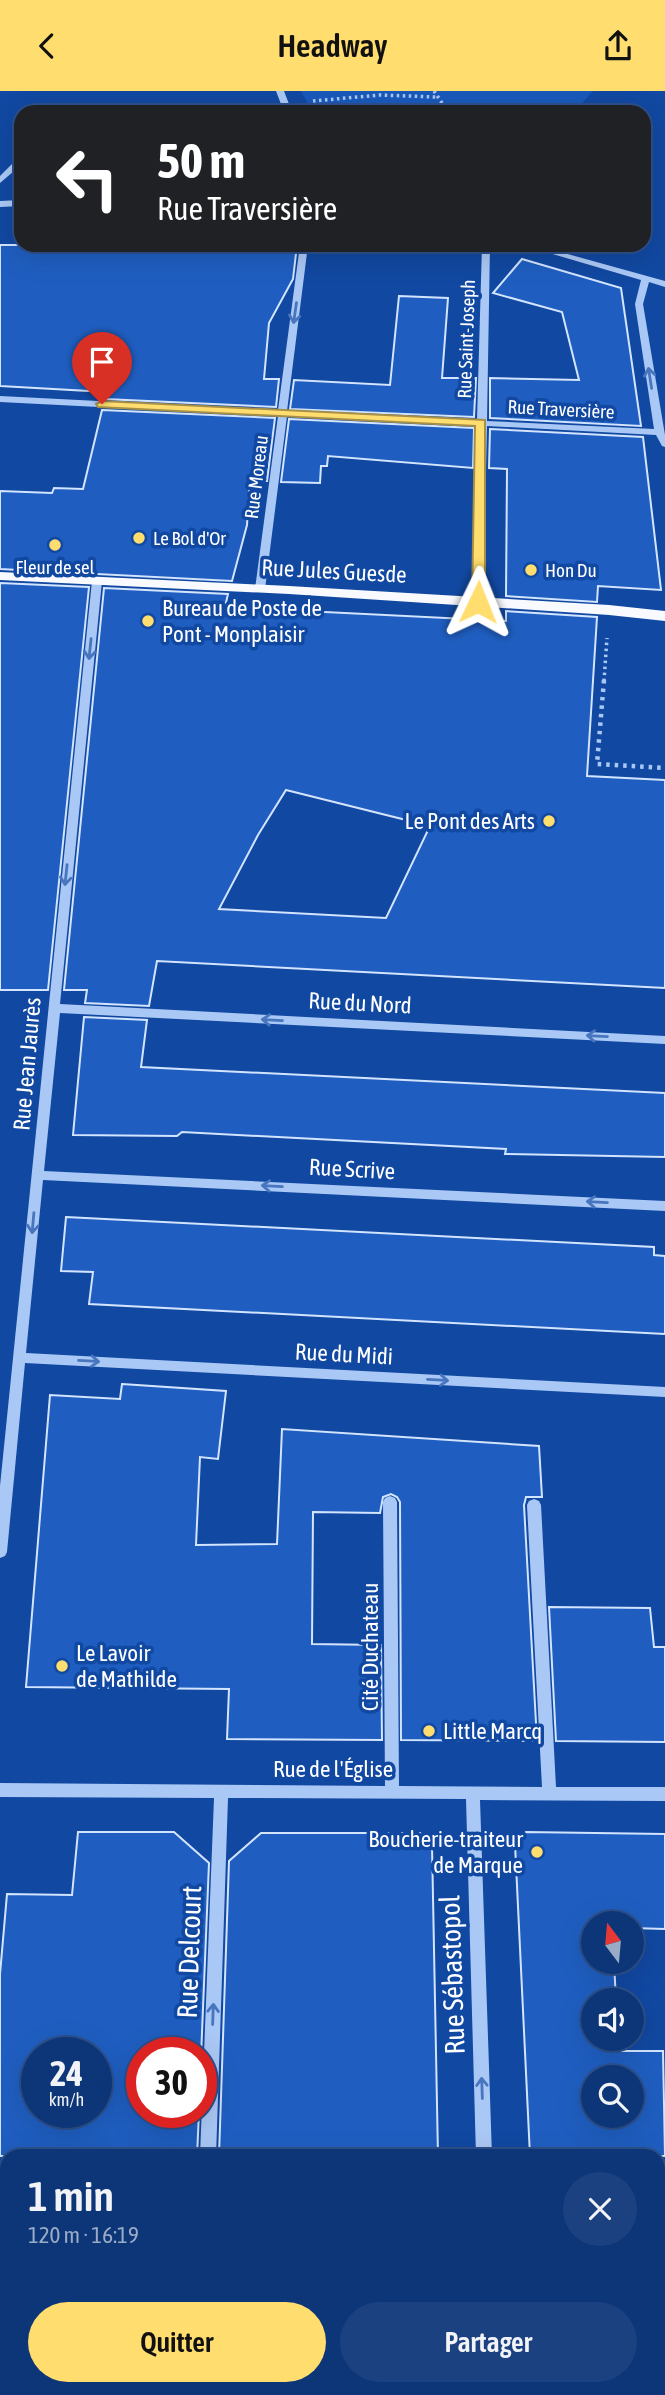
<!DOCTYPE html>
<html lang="fr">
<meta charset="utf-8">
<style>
:root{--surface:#0d3679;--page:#1b4180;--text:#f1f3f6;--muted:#9aabc6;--line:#2d508a;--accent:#ffdd6e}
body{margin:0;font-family:"Asap Condensed",sans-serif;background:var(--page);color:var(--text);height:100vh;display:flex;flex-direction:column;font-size:26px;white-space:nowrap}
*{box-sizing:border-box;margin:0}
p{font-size:23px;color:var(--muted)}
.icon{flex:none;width:38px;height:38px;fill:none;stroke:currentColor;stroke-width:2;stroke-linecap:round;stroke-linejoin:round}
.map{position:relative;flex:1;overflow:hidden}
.side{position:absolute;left:0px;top:2058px;width:665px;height:247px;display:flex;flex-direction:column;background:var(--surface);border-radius:21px 21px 0 0;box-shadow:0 7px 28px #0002,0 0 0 2px var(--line)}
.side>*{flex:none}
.guide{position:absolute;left:14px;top:14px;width:637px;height:147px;border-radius:21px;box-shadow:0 7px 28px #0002,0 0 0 2px var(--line);background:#202124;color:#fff;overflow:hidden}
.needle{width:46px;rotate:344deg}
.buttons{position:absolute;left:581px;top:1820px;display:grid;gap:14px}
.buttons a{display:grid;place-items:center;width:63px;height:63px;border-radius:50%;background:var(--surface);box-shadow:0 7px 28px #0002,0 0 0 2px var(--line);font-size:35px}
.speed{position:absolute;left:21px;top:1946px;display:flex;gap:14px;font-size:35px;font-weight:700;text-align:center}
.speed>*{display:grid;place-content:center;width:91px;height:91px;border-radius:50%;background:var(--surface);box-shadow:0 7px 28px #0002,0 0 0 2px var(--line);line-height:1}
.speed small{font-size:18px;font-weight:400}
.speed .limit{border:10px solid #d22;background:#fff;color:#111}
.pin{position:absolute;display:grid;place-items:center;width:60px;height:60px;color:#fff;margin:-72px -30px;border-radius:50% 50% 50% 0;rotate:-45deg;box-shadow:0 0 7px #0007}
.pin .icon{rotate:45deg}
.me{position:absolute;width:77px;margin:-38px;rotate:2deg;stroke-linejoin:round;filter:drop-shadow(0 0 5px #0008)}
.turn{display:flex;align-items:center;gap:24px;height:147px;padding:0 28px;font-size:32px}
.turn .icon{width:91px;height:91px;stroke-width:2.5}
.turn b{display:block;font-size:49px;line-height:60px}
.round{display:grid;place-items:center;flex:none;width:74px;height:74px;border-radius:37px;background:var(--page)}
.summary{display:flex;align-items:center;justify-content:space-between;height:119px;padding:0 28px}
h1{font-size:42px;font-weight:600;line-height:52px}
.action{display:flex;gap:14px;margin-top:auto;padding:14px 28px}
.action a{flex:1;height:80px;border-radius:42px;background:var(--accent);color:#111;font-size:28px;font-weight:600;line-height:80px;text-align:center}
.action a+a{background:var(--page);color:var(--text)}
header{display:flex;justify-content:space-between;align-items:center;height:91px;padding:0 28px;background:var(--accent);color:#111;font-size:32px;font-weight:600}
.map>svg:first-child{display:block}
.green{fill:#1959bb}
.building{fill:#1f5ec0;stroke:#d3e4fe;stroke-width:2;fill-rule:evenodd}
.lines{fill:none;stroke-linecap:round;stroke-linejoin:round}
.path-far1{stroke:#aac8f5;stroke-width:3.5;stroke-dasharray:2.5 3.5;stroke-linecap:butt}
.path{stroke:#aac8f5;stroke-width:4.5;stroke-dasharray:3.5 5;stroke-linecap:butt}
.minor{fill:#aac8f5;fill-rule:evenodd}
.major{fill:#f8faff;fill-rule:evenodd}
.oneway{stroke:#4775be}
.route{fill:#ffdd6e;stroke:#a69048;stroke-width:2}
.poi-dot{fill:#ffdd6e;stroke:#1148a1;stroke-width:2.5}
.labels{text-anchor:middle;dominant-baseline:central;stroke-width:7;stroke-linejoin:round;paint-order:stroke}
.far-street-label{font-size:19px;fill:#fff;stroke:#1148a1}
.far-poi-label{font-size:19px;fill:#fff;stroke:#1148a1;text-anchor:start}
.street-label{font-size:23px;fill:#fff;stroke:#1148a1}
.poi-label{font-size:23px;fill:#fff;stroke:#1148a1;text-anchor:start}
.near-street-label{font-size:28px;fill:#fff;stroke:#1148a1}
</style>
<header><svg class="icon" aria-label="back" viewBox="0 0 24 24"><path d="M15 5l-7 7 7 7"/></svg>Headway<svg class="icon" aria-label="share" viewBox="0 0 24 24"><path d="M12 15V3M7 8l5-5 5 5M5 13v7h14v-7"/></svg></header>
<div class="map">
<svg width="665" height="2304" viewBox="0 0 665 2304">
<rect width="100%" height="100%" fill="#1148a1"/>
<path class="green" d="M301,0H593L574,21H338L332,13L310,16Z"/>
<g class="building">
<path d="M0,154H297L293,188L269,232L264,288H279L276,316L105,308L106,301L0,295Z"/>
<path d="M522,168L621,197L641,335L490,327V287L579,289L562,221L493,202Z"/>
<path d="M399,205L448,207L442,287H476L474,326L290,318L294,289L390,294Z"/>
<path d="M102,319L275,327L267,390H250L247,434L232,490L0,478V400L52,402L54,397L83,398Z"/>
<path d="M289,328L474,337L473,377L328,365L327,375H321L320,392L281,391Z"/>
<path d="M490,338L643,346L661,499L598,495L597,511L506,505L507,378L489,377Z"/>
<path d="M0,492L89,496L48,899H0Z"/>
<path d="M104,497L228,503L225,516L506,530V520L597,526L587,685L665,689V897L157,870L149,915L85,912L87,899H64ZM286,699L430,735L386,827L219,818L258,744Z"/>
<path d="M84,926L147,929L141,976L665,1002V1066L505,1063L506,1058L182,1041L177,1045L73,1044Z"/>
<path d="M66,1126L654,1156V1164L665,1165V1243L89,1213L93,1181L61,1180Z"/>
<path d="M122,1293L226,1300L218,1368L200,1366L196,1454L277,1453L282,1338L539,1355L542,1406H526L524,1414L537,1650L401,1649L400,1411L397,1406L391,1403L383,1406L380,1422L313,1421L312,1553L381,1554L382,1649L227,1648L229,1598L26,1596L50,1304L120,1308Z"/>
<path d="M549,1516L650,1517L654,1556H665V1651L556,1650Z"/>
<path d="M78,1741H174L209,1772L201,1966V1962H142V2021H199L197,2065H0V1883L7,1803L72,1804ZM37,1962H96V2021H37Z"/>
<path d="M526,1741L665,1743V1838L632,1837V1832H593V1871H614L616,1909H593V1948H619L620,1960H663L665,2065H530L515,1753ZM593,1986H632V2025H593Z"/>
<path d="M261,1742H420L432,1754L438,2065H219L229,1770Z"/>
</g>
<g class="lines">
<g class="path-far1">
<path d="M434,0L448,21"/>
<path d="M313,10L380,4L436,6"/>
<path d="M604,590L607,547"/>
</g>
<path class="path" d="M604,589L597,673L665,677"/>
<g class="minor">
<path d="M276,0H284L292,21H284Z"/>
<path d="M18,67H21V74L0,92V85Z"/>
<path d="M21,109V115L0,116V110Z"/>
<path d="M300,154H308L287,320L477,329L482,154H490L487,330L654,338L635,213L641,189L522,154H535L665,190V196L649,191L643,213L665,344V356L662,355L656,344L487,335L483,511L478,514L473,511L477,335L287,325L265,498L260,501L255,498L278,325L0,311V305L278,319Z"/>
<path d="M97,487L102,490L60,913L665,945V953L60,922L44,1080L665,1110V1120L43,1089L26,1262L665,1296V1306L25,1272L7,1461L5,1465L0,1467V1395L92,490Z"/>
<path d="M390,1405L395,1407L397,1411L399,1695L542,1696L527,1414L529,1410L534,1408L539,1410L541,1414L556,1696H665V1710L480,1709L492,2065H476L466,1708L228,1707L216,2065H200L214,1707L0,1706V1692L385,1695L383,1411L385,1407Z"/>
<rect x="192" y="2298" width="16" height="6"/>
<path d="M482,2298H498L499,2304H483Z"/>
</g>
<path class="major" d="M0,481L289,495L609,514L665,520V530L609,524L289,503L0,489Z"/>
</g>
<defs><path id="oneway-shaft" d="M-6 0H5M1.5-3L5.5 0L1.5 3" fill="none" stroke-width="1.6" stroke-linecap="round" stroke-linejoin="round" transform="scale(1.75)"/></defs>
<g class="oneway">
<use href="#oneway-shaft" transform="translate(295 222) rotate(98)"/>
<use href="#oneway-shaft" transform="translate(650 287) rotate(-99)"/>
<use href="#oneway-shaft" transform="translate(90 558) rotate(96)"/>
<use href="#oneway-shaft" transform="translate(66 784) rotate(96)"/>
<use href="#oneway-shaft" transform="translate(272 929) rotate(-177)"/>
<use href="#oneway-shaft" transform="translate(597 945) rotate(-177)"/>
<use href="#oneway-shaft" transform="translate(272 1095) rotate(-177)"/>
<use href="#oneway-shaft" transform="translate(597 1111) rotate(-177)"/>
<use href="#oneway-shaft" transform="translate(33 1132) rotate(95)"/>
<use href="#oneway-shaft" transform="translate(89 1270) rotate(3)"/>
<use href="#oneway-shaft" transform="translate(438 1289) rotate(3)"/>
<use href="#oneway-shaft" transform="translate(213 1923) rotate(-88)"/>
<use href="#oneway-shaft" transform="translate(482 1997) rotate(-92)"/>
</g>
<path class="route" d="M102,310L485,329V511L478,515L472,511L475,335L98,316L96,313Z"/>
<g class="poi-dot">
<circle cx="139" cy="447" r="7"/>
<circle cx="55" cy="454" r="7"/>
<circle cx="531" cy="479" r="7"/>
<circle cx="148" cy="530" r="7"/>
<circle cx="549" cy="730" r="7"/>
<circle cx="62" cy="1575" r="7"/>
<circle cx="429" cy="1640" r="7"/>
<circle cx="537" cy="1761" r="7"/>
</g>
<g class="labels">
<g class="far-street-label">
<text transform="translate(466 248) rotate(-88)">Rue Saint-Joseph</text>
<text transform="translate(561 318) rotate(3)">Rue Traversière</text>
<text transform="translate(256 386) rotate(-83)">Rue Moreau</text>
</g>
<g class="far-poi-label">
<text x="153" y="447">Le Bol d'Or</text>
<text x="55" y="476" text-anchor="middle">Fleur de sel</text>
<text x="545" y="479">Hon Du</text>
</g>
<g class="street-label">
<text transform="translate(334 480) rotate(3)">Rue Jules Guesde</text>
<text transform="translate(360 912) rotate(3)">Rue du Nord</text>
<text transform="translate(27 973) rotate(-85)">Rue Jean Jaurès</text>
<text transform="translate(352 1078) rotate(3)">Rue Scrive</text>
<text transform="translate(344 1263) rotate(3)">Rue du Midi</text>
<text transform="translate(370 1556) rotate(-90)">Cité Duchateau</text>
<text x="333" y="1678">Rue de l'Église</text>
</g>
<g class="poi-label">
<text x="162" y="517">Bureau de Poste de<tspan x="162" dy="26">Pont - Monplaisir</tspan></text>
<text x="535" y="730" text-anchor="end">Le Pont des Arts</text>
<text x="76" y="1562">Le Lavoir<tspan x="76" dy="26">de Mathilde</tspan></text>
<text x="443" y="1640">Little Marcq</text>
<text x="523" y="1748" text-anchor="end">Boucherie-traiteur<tspan x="523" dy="26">de Marque</tspan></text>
</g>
<g class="near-street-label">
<text transform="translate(189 1861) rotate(-88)">Rue Delcourt</text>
<text transform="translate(452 1884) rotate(-92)">Rue Sébastopol</text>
</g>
</g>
</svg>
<div class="buttons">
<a><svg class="needle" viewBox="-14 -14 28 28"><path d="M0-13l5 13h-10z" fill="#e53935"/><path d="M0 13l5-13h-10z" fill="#9aabc6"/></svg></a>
<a><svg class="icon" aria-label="sound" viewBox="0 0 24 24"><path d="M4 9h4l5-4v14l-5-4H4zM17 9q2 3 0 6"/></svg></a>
<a><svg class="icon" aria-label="search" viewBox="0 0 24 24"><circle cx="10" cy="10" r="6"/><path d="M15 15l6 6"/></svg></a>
</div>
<div class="speed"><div>24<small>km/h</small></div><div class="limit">30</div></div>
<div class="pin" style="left:102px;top:313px;background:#d93025"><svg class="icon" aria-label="arrive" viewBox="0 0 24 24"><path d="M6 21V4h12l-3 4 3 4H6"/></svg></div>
<svg class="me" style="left:478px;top:511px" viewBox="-20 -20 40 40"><path d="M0-17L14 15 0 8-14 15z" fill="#ffdd6e" stroke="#fff" stroke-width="4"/></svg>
<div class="guide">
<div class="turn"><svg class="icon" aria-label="left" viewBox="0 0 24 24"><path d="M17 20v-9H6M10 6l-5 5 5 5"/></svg><div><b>50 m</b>Rue Traversière</div></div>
</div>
<section class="side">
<div class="summary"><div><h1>1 min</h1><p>120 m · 16:19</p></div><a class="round"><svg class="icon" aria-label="close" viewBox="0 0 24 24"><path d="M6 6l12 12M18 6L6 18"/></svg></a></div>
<div class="action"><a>Quitter</a><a>Partager</a></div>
</section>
</div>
